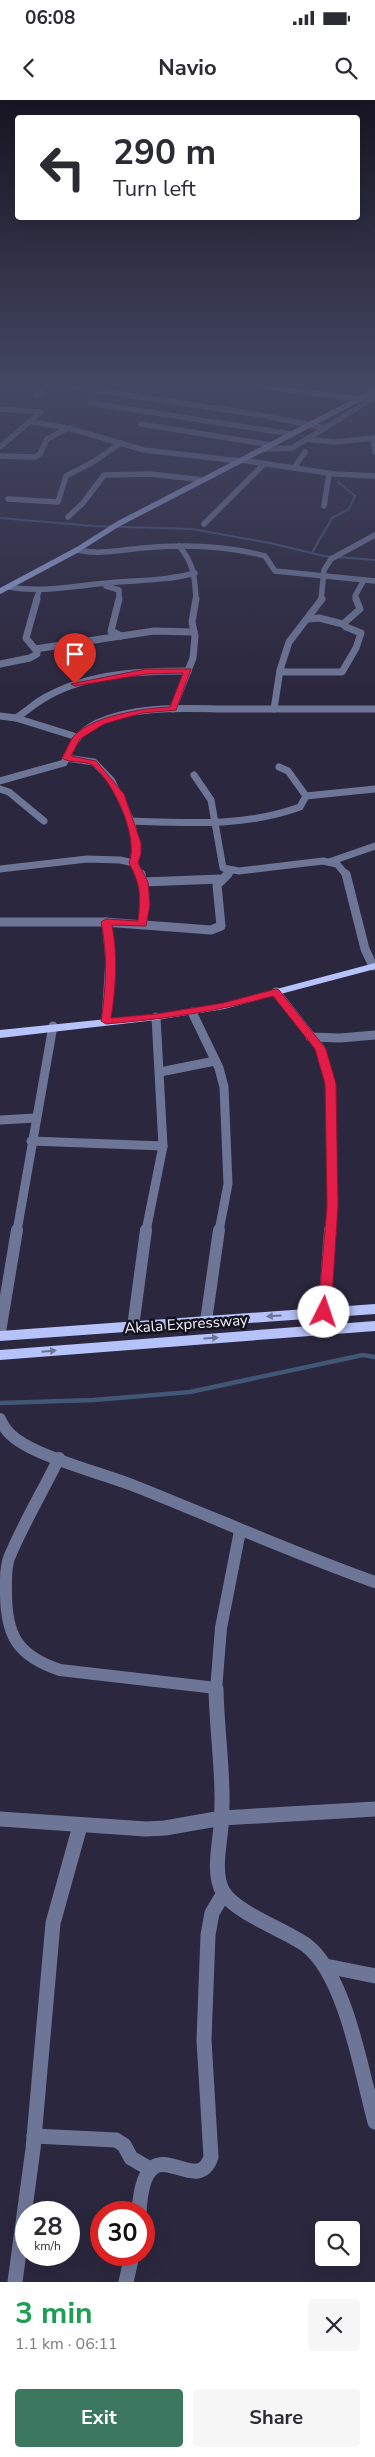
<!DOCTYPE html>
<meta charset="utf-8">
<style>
:root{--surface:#fff;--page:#f7f7f7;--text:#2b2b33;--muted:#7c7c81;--accent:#3c7760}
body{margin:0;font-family:"Nunito Sans",sans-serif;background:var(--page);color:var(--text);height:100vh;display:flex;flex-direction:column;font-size:19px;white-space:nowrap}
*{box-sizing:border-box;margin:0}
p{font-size:16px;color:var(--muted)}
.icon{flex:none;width:28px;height:28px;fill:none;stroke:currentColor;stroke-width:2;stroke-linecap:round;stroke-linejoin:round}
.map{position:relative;height:2182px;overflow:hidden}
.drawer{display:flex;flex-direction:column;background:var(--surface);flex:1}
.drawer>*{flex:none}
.guide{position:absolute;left:15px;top:15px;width:345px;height:105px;border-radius:5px;box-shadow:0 5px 20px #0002;background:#fff;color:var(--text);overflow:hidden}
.tools{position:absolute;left:315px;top:2121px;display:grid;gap:10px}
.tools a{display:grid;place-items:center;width:45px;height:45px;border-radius:5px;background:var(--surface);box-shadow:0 5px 20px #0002;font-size:25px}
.speed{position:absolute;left:15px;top:2101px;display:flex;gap:10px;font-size:25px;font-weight:700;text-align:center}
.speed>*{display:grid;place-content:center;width:65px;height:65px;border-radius:50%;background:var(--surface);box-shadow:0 5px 20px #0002;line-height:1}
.speed small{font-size:12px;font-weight:400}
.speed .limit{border:8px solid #d22;background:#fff;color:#111}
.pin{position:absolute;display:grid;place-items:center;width:42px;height:42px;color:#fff;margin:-51px -21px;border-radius:50% 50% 50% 0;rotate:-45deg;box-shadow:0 0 5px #0007}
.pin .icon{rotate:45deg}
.me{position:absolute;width:55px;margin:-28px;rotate:4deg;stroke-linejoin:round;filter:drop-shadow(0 0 4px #0008)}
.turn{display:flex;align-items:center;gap:18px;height:105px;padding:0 15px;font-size:22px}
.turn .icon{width:65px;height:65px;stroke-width:2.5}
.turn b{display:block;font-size:35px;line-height:42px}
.round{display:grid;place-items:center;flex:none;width:52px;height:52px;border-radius:5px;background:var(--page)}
.head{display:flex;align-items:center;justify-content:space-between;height:85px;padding:0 15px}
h1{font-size:30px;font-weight:700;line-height:38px;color:#1e9e55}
.button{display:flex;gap:10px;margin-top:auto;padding:10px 15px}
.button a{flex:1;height:58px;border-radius:5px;background:var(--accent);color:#fff;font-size:20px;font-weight:700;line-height:58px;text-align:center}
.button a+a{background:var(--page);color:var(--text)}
.status{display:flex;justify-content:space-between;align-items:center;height:35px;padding:0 25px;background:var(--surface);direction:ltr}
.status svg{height:14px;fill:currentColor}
header{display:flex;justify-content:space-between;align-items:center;height:65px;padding:0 15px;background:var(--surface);font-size:22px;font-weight:700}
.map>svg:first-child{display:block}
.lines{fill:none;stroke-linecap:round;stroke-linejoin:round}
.stream-far1{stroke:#425675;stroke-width:2}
.stream{stroke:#425675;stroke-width:4.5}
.street-far4{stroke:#6e7697;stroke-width:5.5}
.street-far3{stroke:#6e7697;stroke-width:7}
.street-far2{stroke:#6e7697;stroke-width:9}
.street-far1{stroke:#6e7697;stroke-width:12}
.street{stroke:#6e7697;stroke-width:15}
.secondary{stroke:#95a0d6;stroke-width:5.5}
.primary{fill:#b6c2fa;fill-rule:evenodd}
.oneway{fill:#6d7396}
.route{fill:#e11d48;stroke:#92132f}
.labels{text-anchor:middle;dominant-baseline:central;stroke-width:5;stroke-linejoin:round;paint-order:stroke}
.street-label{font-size:15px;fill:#f5f4fd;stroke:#13121c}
</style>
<div class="status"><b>06:08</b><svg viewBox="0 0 49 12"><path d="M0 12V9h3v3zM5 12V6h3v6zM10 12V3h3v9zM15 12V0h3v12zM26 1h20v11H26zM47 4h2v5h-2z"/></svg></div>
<header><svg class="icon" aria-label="back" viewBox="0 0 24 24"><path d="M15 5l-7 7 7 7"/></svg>Navio<svg class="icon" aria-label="search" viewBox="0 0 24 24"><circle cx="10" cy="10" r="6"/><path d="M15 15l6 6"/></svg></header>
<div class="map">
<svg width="375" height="2182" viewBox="0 0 375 2182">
<rect width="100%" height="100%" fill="#2b273e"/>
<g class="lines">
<g class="stream-far1">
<path d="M0,418L93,426L192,429L270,443L324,456L375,460"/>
<path d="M313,451L332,418L349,409L355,396L338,382"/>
</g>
<path class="stream" d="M0,1303L94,1300L190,1292L363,1255L375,1257"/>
<g class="street-far4">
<path d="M67,286L260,315L325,328L292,348L263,349"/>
<path d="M366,286L375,288"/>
<path d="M37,296L46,286"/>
<path d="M90,303L292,334"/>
<path d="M0,309L41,312L0,347"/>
<path d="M32,322L68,328L144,350L240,361"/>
<path d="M141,324L271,345"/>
<path d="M325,328L375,297"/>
<path d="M373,338L375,352"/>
<path d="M306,339L334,342L375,338"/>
<path d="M0,356L35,357L40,354L47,339L68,328"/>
<path d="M241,360L335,374L375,376"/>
<path d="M294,368L305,352"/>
<path d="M8,399L58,402L66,376L93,362L121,343"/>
<path d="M324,406L329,374"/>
<path d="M68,417L83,403L104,375L151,374L203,380"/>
<path d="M204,424L264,364"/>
<path d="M179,446C194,463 195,478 196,500"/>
<path d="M77,450C99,455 120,450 142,448C184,444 225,445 265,456L275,471L375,481"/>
<path d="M106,486L119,490V500"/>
<path d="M8,487C42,493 73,486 107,483C137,480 166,481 195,473"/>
<path d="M36,500L39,491"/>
<path d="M321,500L324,470L331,459L375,435"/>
<path d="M357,500L355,496L364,480"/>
</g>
<g class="street-far3">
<path d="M37,499L26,538L35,549L154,531L194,532"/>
<path d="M119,499L111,531L121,536"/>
<path d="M309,519L319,518L343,524"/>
<path d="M0,564L30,558L37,554V550"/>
<path d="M281,572H342L356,548L361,533L346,527L343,524L360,509L356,499"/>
<path d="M173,609L193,558L195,536L192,522L196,499"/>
<path d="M274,609L280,570L289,542L322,499"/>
<path d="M0,616L16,618"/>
<path d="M77,637L16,618C27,611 36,602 48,596C90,573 141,571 188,571"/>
<path d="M66,658L94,662L112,681L132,723L136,751L134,763"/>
<path d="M194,675L211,700L223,768L239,771L323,761L337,764L347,776"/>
<path d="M0,681L64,663C72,645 78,632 97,623C138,604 189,609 233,609C280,609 328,609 375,609"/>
<path d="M0,689L9,692L44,721"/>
<path d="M306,696L375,689"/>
<path d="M130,721C188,723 245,727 300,707L306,696L288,671L279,667"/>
<path d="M329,762L375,746"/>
<path d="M0,769L87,759L120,760L134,763L141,776"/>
<path d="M226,776L231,771"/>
</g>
<g class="street-far2">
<path d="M141,774L144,792L143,824"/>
<path d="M346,774L365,849L373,866"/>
<path d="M143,782L221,779"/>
<path d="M0,822H104L211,830L221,826L217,785L228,774"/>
<path d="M106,822L110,859L106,921"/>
<path d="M276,892L321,949L331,984L332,1106L330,1131"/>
<path d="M192,912L219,968L224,987L228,1084L219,1131"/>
<path d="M310,937L340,938L375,935"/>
<path d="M160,972L215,961"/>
<path d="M0,1020L36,1018"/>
<path d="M31,1041L163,1046"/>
<path d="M17,1131L53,926"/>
<path d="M146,1131L163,1046L156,917"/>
</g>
<g class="street-far1">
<path d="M324,1212L330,1130"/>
<path d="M206,1221L219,1130"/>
<path d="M133,1227L146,1130"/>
<path d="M0,1232L17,1130"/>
<path d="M0,1319C6,1333 16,1340 29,1347C62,1364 98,1372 132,1385C213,1417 293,1453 375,1482"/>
<path d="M59,1358C43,1391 23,1424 9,1458C5,1469 6,1482 6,1493C6,1536 18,1556 60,1570L216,1588"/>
<path d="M216,1590L221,1528L240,1431"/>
</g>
<g class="street">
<path d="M216,1589C217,1638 226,1688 220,1736C218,1753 214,1776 223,1792C236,1813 285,1830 306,1845C346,1875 362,1975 375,2022"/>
<path d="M0,1719L146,1729L165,1728L222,1718L375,1709"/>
<path d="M326,1866L375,1876"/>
<path d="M34,2036L116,2040L124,2045L131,2058L150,2069"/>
<path d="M139,2112C145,2017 196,2102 211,2057L204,1940L208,1835L212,1813L224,1793"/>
<path d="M15,2182L33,2049L53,1823L80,1726"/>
<path d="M126,2182L132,2155"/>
</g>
<g class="secondary">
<path d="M257,286L359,299"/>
<path d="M0,491L77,450L118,424L375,291"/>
</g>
<g class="primary">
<path d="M375,863V869L224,909L156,920L0,938V930L156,914L224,903Z"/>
<path d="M375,1204V1214L0,1241V1231Z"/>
<path d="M375,1221V1231L0,1260V1250Z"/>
</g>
</g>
<defs><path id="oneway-solid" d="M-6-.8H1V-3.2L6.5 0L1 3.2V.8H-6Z" transform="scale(1.25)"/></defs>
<g class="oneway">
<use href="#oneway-solid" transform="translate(274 1216) rotate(176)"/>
<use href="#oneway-solid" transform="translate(211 1238) rotate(-4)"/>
<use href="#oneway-solid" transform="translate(49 1251) rotate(-5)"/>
</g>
<linearGradient id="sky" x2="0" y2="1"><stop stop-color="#181522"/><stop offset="0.48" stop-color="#444763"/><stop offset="1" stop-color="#444763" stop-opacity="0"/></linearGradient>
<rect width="375" height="591" fill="url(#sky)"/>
<path class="route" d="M146,569H191L176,610L142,613L104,624L80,639L71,656L96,661L124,694L141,743V754L138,763L148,782L150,805L146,826L112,825C118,856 116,887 111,918L156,914L223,903L276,889L279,890L326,949L336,984L338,1106L331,1212L324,1217L318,1212L327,1106L325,984L315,949L273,896C216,912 165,919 106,924L101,921C106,888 108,855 101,822L106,819L138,821C141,796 141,786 129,763C139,737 114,682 92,665C84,660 70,664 62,658C66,651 69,643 73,637C90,616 145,608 170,607L183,573L146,574L75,586L71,584Z"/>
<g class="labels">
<g class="street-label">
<text transform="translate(186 1224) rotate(-4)">Akala Expressway</text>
</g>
</g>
</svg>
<div class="tools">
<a><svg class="icon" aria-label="search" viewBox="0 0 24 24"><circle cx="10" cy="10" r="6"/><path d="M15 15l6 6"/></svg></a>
</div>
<div class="speed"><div>28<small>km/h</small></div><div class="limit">30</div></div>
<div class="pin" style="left:75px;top:584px;background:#d93025"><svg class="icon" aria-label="arrive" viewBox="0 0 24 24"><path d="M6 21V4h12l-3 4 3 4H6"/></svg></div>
<svg class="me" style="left:324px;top:1212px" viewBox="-20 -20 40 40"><circle r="19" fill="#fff"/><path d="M0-13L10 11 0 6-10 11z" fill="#e11d48"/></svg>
<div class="guide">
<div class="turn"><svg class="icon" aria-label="left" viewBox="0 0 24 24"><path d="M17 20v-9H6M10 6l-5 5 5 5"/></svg><div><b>290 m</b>Turn left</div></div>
</div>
</div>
<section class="drawer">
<div class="head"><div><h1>3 min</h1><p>1.1 km · 06:11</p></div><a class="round"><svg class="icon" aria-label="close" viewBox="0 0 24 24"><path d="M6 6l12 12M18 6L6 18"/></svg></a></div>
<div class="button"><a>Exit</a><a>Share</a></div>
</section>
